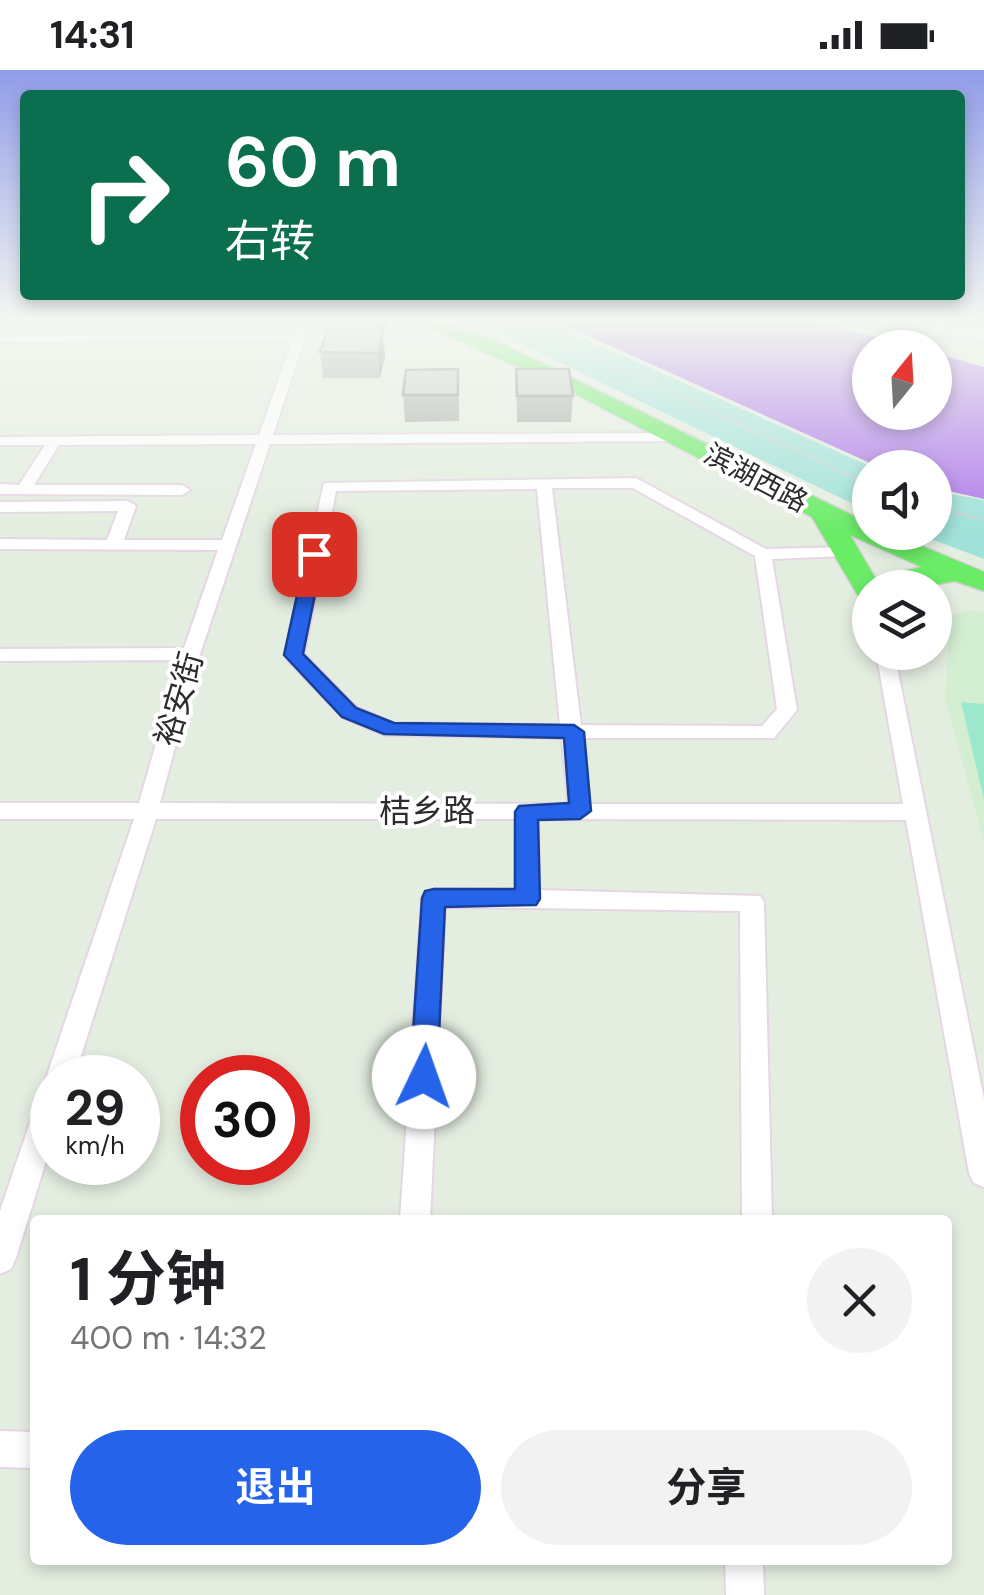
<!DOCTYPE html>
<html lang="zh">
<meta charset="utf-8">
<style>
:root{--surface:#fff;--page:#f2f2f2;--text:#202124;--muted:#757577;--accent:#2563eb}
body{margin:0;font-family:"DM Sans","Noto Sans SC",sans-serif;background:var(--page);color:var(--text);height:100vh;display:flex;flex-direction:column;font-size:38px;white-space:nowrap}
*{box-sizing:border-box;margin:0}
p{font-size:32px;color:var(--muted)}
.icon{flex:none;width:55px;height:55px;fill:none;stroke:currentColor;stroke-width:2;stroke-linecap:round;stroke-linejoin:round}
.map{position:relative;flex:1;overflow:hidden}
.side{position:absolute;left:30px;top:1145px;width:922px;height:350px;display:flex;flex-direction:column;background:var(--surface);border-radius:10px;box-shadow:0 5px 15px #0003}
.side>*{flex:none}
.banner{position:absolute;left:20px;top:20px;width:945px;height:210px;border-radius:10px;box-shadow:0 5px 15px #0003;background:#0b6e4f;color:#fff;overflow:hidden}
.needle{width:65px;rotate:18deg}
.fabs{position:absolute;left:852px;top:260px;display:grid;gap:20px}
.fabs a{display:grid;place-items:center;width:100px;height:100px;border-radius:50%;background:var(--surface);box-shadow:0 5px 15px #0003;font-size:50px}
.speed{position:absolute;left:30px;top:985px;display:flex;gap:20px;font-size:50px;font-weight:700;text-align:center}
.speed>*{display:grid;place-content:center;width:130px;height:130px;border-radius:50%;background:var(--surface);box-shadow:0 5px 15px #0003;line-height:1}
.speed small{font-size:25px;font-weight:400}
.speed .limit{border:15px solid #d22;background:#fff;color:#111}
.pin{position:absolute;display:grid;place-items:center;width:85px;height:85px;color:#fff;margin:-42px;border-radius:20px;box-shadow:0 5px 15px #0006}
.me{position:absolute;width:110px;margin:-55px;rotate:3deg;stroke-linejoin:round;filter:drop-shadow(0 0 8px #0008)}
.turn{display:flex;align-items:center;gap:35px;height:210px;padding:0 40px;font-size:45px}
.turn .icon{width:130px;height:130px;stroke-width:2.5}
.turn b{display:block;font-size:70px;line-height:85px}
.round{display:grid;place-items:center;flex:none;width:105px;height:105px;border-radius:52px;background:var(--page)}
.overview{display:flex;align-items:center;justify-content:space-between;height:170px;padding:0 40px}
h1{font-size:60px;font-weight:700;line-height:75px}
.button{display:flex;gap:20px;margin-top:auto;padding:20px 40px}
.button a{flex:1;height:115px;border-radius:60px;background:var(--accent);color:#fff;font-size:40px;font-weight:700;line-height:115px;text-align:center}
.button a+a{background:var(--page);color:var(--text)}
.status{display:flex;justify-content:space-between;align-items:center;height:70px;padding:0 50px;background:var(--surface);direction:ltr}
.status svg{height:28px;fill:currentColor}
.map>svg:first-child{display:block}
.education{fill:#d4eed1}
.green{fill:#a0e2d9}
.pitch{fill:#9ce8cc}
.water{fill:#ae78eb}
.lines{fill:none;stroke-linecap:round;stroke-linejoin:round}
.minor-casing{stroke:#e5d6e4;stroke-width:4}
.secondary-casing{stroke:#e5d6e4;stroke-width:4}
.primary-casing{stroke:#d1d1d1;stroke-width:3}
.path{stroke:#d1d1d1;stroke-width:2.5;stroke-dasharray:5 2.5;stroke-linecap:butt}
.minor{fill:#fff;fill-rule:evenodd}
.secondary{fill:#fff;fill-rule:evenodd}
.primary{fill:#6bec67;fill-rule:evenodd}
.wall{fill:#a9b0a8}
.shaded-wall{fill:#899088}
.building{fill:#c4cdc3;stroke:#899088;stroke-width:2.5}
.route{fill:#2563eb;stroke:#184099;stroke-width:2.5}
.labels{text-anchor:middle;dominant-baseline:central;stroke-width:8;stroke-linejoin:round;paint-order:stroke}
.far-street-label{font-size:28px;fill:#2d2d2d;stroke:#fff}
.street-label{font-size:32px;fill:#2d2d2d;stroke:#fff}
</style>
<div class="status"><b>14:31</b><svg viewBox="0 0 49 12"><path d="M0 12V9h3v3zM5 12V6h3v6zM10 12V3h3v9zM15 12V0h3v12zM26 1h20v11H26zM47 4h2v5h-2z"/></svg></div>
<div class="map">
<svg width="984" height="1525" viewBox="0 0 984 1525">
<rect width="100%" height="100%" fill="#e4eee0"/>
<path class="education" d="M970,539L984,543V773L945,628L950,546Z"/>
<g class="green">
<path d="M461,249H540L872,397L870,442L478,253Z"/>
<path d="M935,421L984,430V489L915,463L935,462Z"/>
</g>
<path class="pitch" d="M961,632L984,634V730Z"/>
<path class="water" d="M551,249H807L913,277L870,278V342H935V283L984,297V429L935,418V398L879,397Z"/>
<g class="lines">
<defs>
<g id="minor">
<path d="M0,249H149L143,253H0Z"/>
<path d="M300,250L310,253L273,365L686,363L693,367L686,371L270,374L200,584L160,733L568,734L562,668L384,665L342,647L287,589L285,585L324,413L636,408L766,479L851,477V485L845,486L772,489L797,640L774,668H582L590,734H903L876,582H894L984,1029V1117L974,1113L969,1103L906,750L538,749L539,820L760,826L764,832L772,1150H742L740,841L445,837L430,1150H400L422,828L426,822L434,819L515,820L516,749H156L74,1008H52V1072L16,1188L11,1199L0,1204V1141L38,1029L42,1020L51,1017L46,1008L134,749H0V733H139L180,590L0,591V579L184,578L218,480L0,479V469L107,470L118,441L0,442V432L128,431L136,436L124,470H222L256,374L59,375L34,415H182L190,420L182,425L0,424V414L19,415L45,375H0V367L259,365L292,271L0,272V264L294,263ZM552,418H633L755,486L777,639L762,656L581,655ZM537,419L560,655L394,653L356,637L304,584L336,421Z"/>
<path d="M0,1361L35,1362V1398L0,1397Z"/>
<path d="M725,1490H763L764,1525H726Z"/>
</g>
<path id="secondary" d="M898,249H929L984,260V270L900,253Z"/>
<g id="primary">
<path d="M295,249H320L304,259L297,257Z"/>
<path d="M411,249H438L501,273L870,454V462H888L984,502V521L955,511L918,518H885L904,501L922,497L850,465L881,518H870V532L860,529L812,447L556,314Z"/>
</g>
</defs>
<use href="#minor" class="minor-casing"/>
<use href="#secondary" class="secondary-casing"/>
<use href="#primary" class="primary-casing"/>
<g class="path">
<path d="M509,249L870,414"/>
<path d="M935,437L984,450"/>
</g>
<use href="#minor" class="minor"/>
<use href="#secondary" class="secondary"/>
<use href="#primary" class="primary"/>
</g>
<g class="wall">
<path d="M388,249L383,266L385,286L380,308H323L320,282Z"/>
<path d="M516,299L573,326L571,352H517Z"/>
<path d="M406,300L459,326V351L405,352L403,325Z"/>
</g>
<path class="shaded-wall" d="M379,249H388L383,266L385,286L380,308L375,261Z"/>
<g class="building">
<path d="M331,249H379L375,261H383L378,283L320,282Z"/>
<path d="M458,299V325H403L406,300Z"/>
<path d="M516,299H569L573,326H517Z"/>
</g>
<linearGradient id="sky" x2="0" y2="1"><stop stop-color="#919ce9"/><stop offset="0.54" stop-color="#f3f7f1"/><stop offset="1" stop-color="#f3f7f1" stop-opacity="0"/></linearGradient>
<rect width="984" height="462" fill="url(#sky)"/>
<path class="route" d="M314,478L323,484L303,584L356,638L394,653L574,655L584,662L591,741L580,749L538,750L540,829L536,835L445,837L437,1007L433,1016L424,1019L414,1016L410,1007L422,828L425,821L434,819H515V742L519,736L569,733L564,668L384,664L342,647L284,585L306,484Z"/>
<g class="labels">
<g class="far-street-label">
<text transform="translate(756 408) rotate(28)">滨湖西路</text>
</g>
<g class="street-label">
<text transform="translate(179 629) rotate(-74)">裕安街</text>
<text x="427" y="741">桔乡路</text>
</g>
</g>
</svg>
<div class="fabs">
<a><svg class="needle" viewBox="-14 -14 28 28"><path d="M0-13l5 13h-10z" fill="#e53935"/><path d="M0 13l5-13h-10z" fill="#757577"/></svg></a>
<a><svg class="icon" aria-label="sound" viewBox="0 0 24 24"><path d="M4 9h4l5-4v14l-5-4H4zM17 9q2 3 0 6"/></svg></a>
<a><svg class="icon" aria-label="layers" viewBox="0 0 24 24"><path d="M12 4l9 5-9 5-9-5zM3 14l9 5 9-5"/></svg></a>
</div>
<div class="speed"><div>29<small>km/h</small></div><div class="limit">30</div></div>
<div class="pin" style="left:314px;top:484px;background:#d93025"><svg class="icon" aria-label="arrive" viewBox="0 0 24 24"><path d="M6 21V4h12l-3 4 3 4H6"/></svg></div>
<svg class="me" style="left:424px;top:1007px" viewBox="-20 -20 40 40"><circle r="19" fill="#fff"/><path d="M0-13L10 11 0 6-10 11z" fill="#2563eb"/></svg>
<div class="banner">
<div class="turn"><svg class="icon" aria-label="right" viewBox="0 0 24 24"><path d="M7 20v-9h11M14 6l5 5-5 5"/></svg><div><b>60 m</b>右转</div></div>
</div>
<section class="side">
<div class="overview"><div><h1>1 分钟</h1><p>400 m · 14:32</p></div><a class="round"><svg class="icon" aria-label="close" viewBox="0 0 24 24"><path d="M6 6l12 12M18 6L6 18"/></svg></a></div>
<div class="button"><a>退出</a><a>分享</a></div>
</section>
</div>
